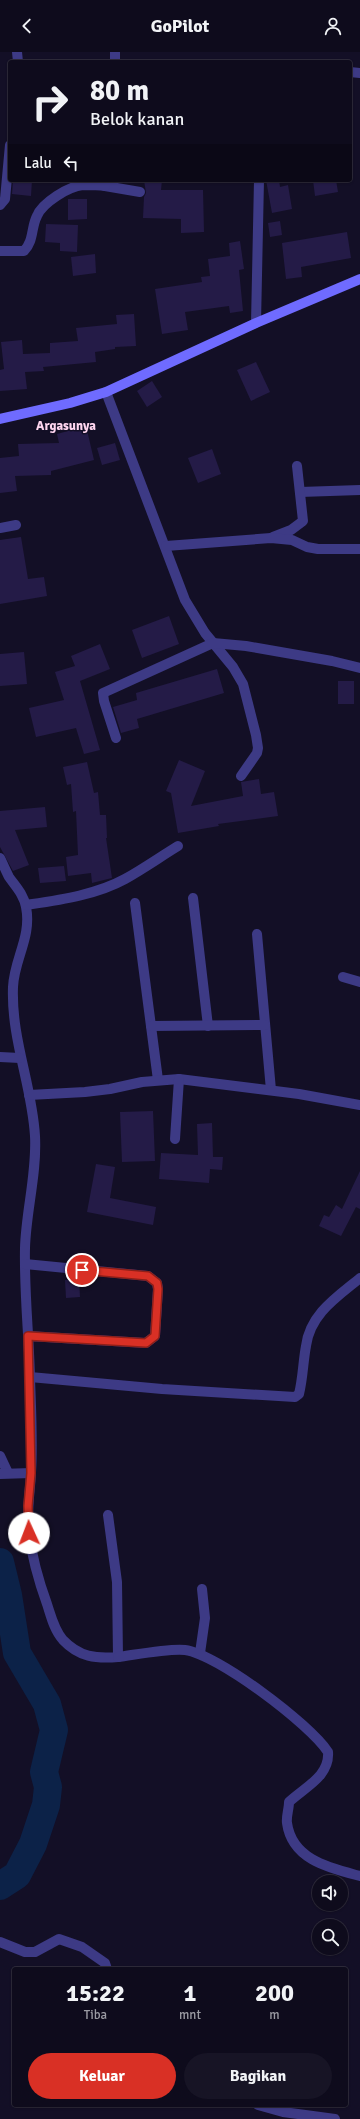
<!DOCTYPE html>
<html lang="id">
<style>
:root{--surface:#0e0b1c;--page:#171425;--text:#f1f3f6;--muted:#9b9ba3;--line:#2e2b3b;--accent:#d93025}
body{margin:0;font-family:Signika,sans-serif;background:var(--page);color:var(--text);height:100vh;display:flex;flex-direction:column;font-size:15px;white-space:nowrap}
*{box-sizing:border-box;margin:0}
p{font-size:13px;color:var(--muted)}
.icon{flex:none;width:22px;height:22px;fill:none;stroke:currentColor;stroke-width:2;stroke-linecap:round;stroke-linejoin:round}
.map{position:relative;flex:1;overflow:hidden}
.sheet{position:absolute;left:12px;top:1915px;width:336px;height:140px;display:flex;flex-direction:column;background:var(--surface);border-radius:4px;box-shadow:0 1px 3px #0004,0 0 0 1px var(--line)}
.sheet>*{flex:none}
.guide{position:absolute;left:8px;top:8px;width:344px;height:122px;border-radius:4px;box-shadow:0 1px 3px #0004,0 0 0 1px var(--line);background:#0e0b1c;color:var(--text);overflow:hidden}
.fabs{position:absolute;left:312px;top:1823px;display:grid;gap:8px}
.fabs a{display:grid;place-items:center;width:36px;height:36px;border-radius:50%;background:var(--surface);box-shadow:0 1px 3px #0004,0 0 0 1px var(--line);font-size:20px}
.pin{position:absolute;display:grid;place-items:center;width:34px;height:34px;color:#fff;margin:-17px;border:2px solid #fff;border-radius:50%;box-shadow:0 1px 4px #0007}
.me{position:absolute;width:44px;margin:-22px;rotate:358deg;stroke-linejoin:round;filter:drop-shadow(0 0 3px #0008)}
.turn{display:flex;align-items:center;gap:14px;height:84px;padding:0 16px;font-size:18px}
.turn .icon{width:52px;height:52px;stroke-width:2.5}
.turn b{display:block;font-size:28px;line-height:34px}
.then{display:flex;align-items:center;height:38px;padding:0 16px;background:#0003;gap:8px;font-size:15px}
.eta{display:flex;justify-content:space-evenly;align-items:center;height:68px;text-align:center}
.eta b{font-size:24px;font-weight:700;line-height:28px}
.primary-button{display:flex;gap:8px;margin-top:auto;padding:8px 16px}
.primary-button a{flex:1;height:46px;border-radius:24px;background:var(--accent);color:#fff;font-size:16px;font-weight:700;line-height:46px;text-align:center}
.primary-button a+a{background:var(--page);color:var(--text)}
header{display:flex;justify-content:space-between;align-items:center;height:52px;padding:0 16px;background:var(--surface);font-size:18px;font-weight:700}
.map>svg:first-child{display:block}
.lines{fill:none;stroke-linecap:round;stroke-linejoin:round}
.river{stroke:#0c2248;stroke-width:28}
.building{fill:#241b47}
.street{stroke:#3d3a85;stroke-width:10}
.secondary{stroke:#6f6bff;stroke-width:10}
.route-casing{stroke:#8d1f18;stroke-width:10}
.route{stroke:#d93025;stroke-width:7}
.labels{text-anchor:middle;dominant-baseline:central;stroke-width:3;stroke-linejoin:round;paint-order:stroke}
.quarter-label{font-size:13px;font-weight:bold;fill:#ffd6f0;stroke:#130f26}
</style>
<header><svg class="icon" aria-label="back" viewBox="0 0 24 24"><path d="M15 5l-7 7 7 7"/></svg>GoPilot<svg class="icon" aria-label="person" viewBox="0 0 24 24"><circle cx="12" cy="8" r="4"/><path d="M4 21q1-7 8-7t8 7"/></svg></header>
<div class="map">
<svg width="360" height="2067" viewBox="0 0 360 2067">
<rect width="100%" height="100%" fill="#130f26"/>
<g class="lines">
<path class="river" d="M0,1510L8,1543L17,1601L47,1652L54,1678L44,1720L48,1735L46,1753L33,1792L17,1823L0,1834"/>
</g>
<g class="building">
<path d="M13,128H32L31,144L12,142Z"/>
<path d="M144,128H162L161,138H203L204,180L181,181V167L143,166L144,145L146,141Z"/>
<path d="M266,128H279L280,135L288,133L292,157L272,161Z"/>
<path d="M313,128H336L338,140L315,144Z"/>
<path d="M68,147H87V167L68,168Z"/>
<path d="M280,169L282,183L270,185L268,171Z"/>
<path d="M46,172L78,173L77,200L60,199V191L45,190Z"/>
<path d="M347,180L351,206L301,215L302,225L286,227L282,191Z"/>
<path d="M240,189L244,217L239,218L243,259L230,261L229,254L185,260L188,278L162,282L155,237L202,230L201,225L210,224L208,207L230,204L229,191Z"/>
<path d="M95,202L96,221L73,224L71,205Z"/>
<path d="M134,262L136,294L115,295V297L95,300L96,310L43,315L44,319L25,320L27,337L0,339V318L4,317L1,290L22,288L23,302L50,301V291L78,289L76,276L117,272L116,263Z"/>
<path d="M256,310L270,340L251,349L237,318Z"/>
<path d="M152,329L162,345L147,355L137,339Z"/>
<path d="M86,374L94,408L51,419V423L15,424L17,439L0,441V406L19,404L18,392L59,391L57,382Z"/>
<path d="M115,391L120,408L102,413L97,396Z"/>
<path d="M212,397L221,422L198,431L188,406Z"/>
<path d="M21,485L28,527L44,525L47,544L0,552V488Z"/>
<path d="M169,564L179,592L142,606L132,578Z"/>
<path d="M100,592L110,617L80,629L100,698L84,702L76,676L36,685L29,656L64,648L55,620L75,614L71,604Z"/>
<path d="M24,600L27,632L0,634V602Z"/>
<path d="M217,617L224,641L137,667L139,676L121,681L113,655L137,648L136,641Z"/>
<rect x="338" y="629" width="16" height="23"/>
<path d="M179,708L205,719L191,754L243,744L241,730L259,727L261,742L274,740L278,764L218,772L219,774L178,781L171,741L166,739Z"/>
<path d="M87,710L94,741L98,740L100,763H106L107,786H106L112,826L92,831L91,821L68,824L66,805L78,803L76,759L73,760L71,732L67,733L63,715Z"/>
<path d="M45,755L47,775L15,778L29,813L13,819L0,795V759Z"/>
<path d="M64,814L66,829L40,831L38,816Z"/>
<path d="M153,1059L155,1109L122,1110L120,1060Z"/>
<path d="M212,1071L213,1105H223L222,1118L210,1117L209,1131L159,1127L161,1101L198,1103L197,1072Z"/>
<path d="M96,1112L115,1115L110,1146L156,1155L153,1173L87,1160Z"/>
<path d="M360,1119V1157L356,1155L341,1184L319,1174L324,1163L329,1165L336,1153L342,1157Z"/>
<path d="M79,1227L80,1245L66,1246L65,1228Z"/>
</g>
<g class="lines">
<g class="street">
<path d="M17,0L18,10"/>
<path d="M115,10V0"/>
<path d="M350,20L360,21"/>
<path d="M105,134L140,140"/>
<path d="M0,153L5,147L10,93"/>
<path d="M0,199H24C34,189 31,175 37,164C42,151 69,134 83,133C90,133 98,133 105,134V128"/>
<path d="M256,271L259,128"/>
<path d="M106,340L185,548L205,581L233,615L243,632L256,683L258,696L257,701L241,724"/>
<path d="M300,440L360,438"/>
<path d="M0,476L16,473"/>
<path d="M273,485L291,478L303,469L297,414"/>
<path d="M166,494L271,486L292,488L307,495L318,497H360"/>
<path d="M116,686L104,649L103,641L213,591L246,594L332,609L360,616"/>
<path d="M0,806C3,812 6,819 9,825C16,835 24,843 26,855C32,885 14,907 13,935C11,987 32,1033 35,1084C37,1122 26,1159 25,1196C24,1239 29,1283 30,1326C31,1357 33,1390 31,1421C30,1441 26,1461 29,1481C32,1505 39,1530 47,1552C51,1564 54,1578 63,1588C79,1605 96,1607 118,1605L117,1530L108,1463"/>
<path d="M193,846L208,974"/>
<path d="M135,851L158,1028"/>
<path d="M26,853C59,848 96,843 125,827C143,817 160,805 178,794"/>
<path d="M257,882L271,1038"/>
<path d="M343,925L360,930"/>
<path d="M151,974L265,973"/>
<path d="M0,1005L20,1006"/>
<path d="M29,1043L85,1040L110,1037L142,1030L179,1027L299,1042L360,1053"/>
<path d="M175,1087L179,1027"/>
<path d="M25,1212L148,1224L157,1231L158,1237L155,1284L146,1291L28,1284"/>
<path d="M30,1325L162,1337L295,1345L299,1342C303,1326 303,1310 306,1294C310,1262 337,1245 360,1226"/>
<path d="M0,1404L8,1421"/>
<path d="M0,1422L31,1421"/>
<path d="M200,1601L205,1566L202,1537"/>
<path d="M118,1605C134,1603 170,1596 185,1598C217,1602 310,1672 328,1700C330,1724 305,1735 289,1750C289,1757 286,1765 287,1771C292,1808 330,1816 360,1824"/>
<path d="M0,1890L25,1900H35L59,1887L82,1895L105,1911L107,1917"/>
<path d="M258,2053L283,2060L335,2067"/>
</g>
<path class="secondary" d="M0,367L70,351L106,340L256,271L360,227"/>
</g>
<g class="lines">
<defs>
<path id="route" d="M29,1481L28,1454L31,1421L28,1284L146,1291L155,1284L158,1237L157,1231L148,1224L82,1218"/>
</defs>
<use href="#route" class="route-casing"/>
<use href="#route" class="route"/>
</g>
<g class="labels">
<g class="quarter-label">
<text x="66" y="374">Argasunya</text>
</g>
</g>
</svg>
<div class="fabs">
<a><svg class="icon" aria-label="sound" viewBox="0 0 24 24"><path d="M4 9h4l5-4v14l-5-4H4zM17 9q2 3 0 6"/></svg></a>
<a><svg class="icon" aria-label="search" viewBox="0 0 24 24"><circle cx="10" cy="10" r="6"/><path d="M15 15l6 6"/></svg></a>
</div>
<div class="pin" style="left:82px;top:1218px;background:#d93025"><svg class="icon" aria-label="arrive" viewBox="0 0 24 24"><path d="M6 21V4h12l-3 4 3 4H6"/></svg></div>
<svg class="me" style="left:29px;top:1481px" viewBox="-20 -20 40 40"><circle r="19" fill="#fff"/><path d="M0-13L10 11 0 6-10 11z" fill="#d93025"/></svg>
<div class="guide">
<div class="turn"><svg class="icon" aria-label="right" viewBox="0 0 24 24"><path d="M7 20v-9h11M14 6l5 5-5 5"/></svg><div><b>80 m</b>Belok kanan</div></div>
<div class="then">Lalu<svg class="icon" aria-label="left" viewBox="0 0 24 24"><path d="M17 20v-9H6M10 6l-5 5 5 5"/></svg></div>
</div>
<section class="sheet">
<div class="eta">
<div><b>15:22</b><p>Tiba</p></div>
<div><b>1</b><p>mnt</p></div>
<div><b>200</b><p>m</p></div>
</div>
<div class="primary-button"><a>Keluar</a><a>Bagikan</a></div>
</section>
</div>
